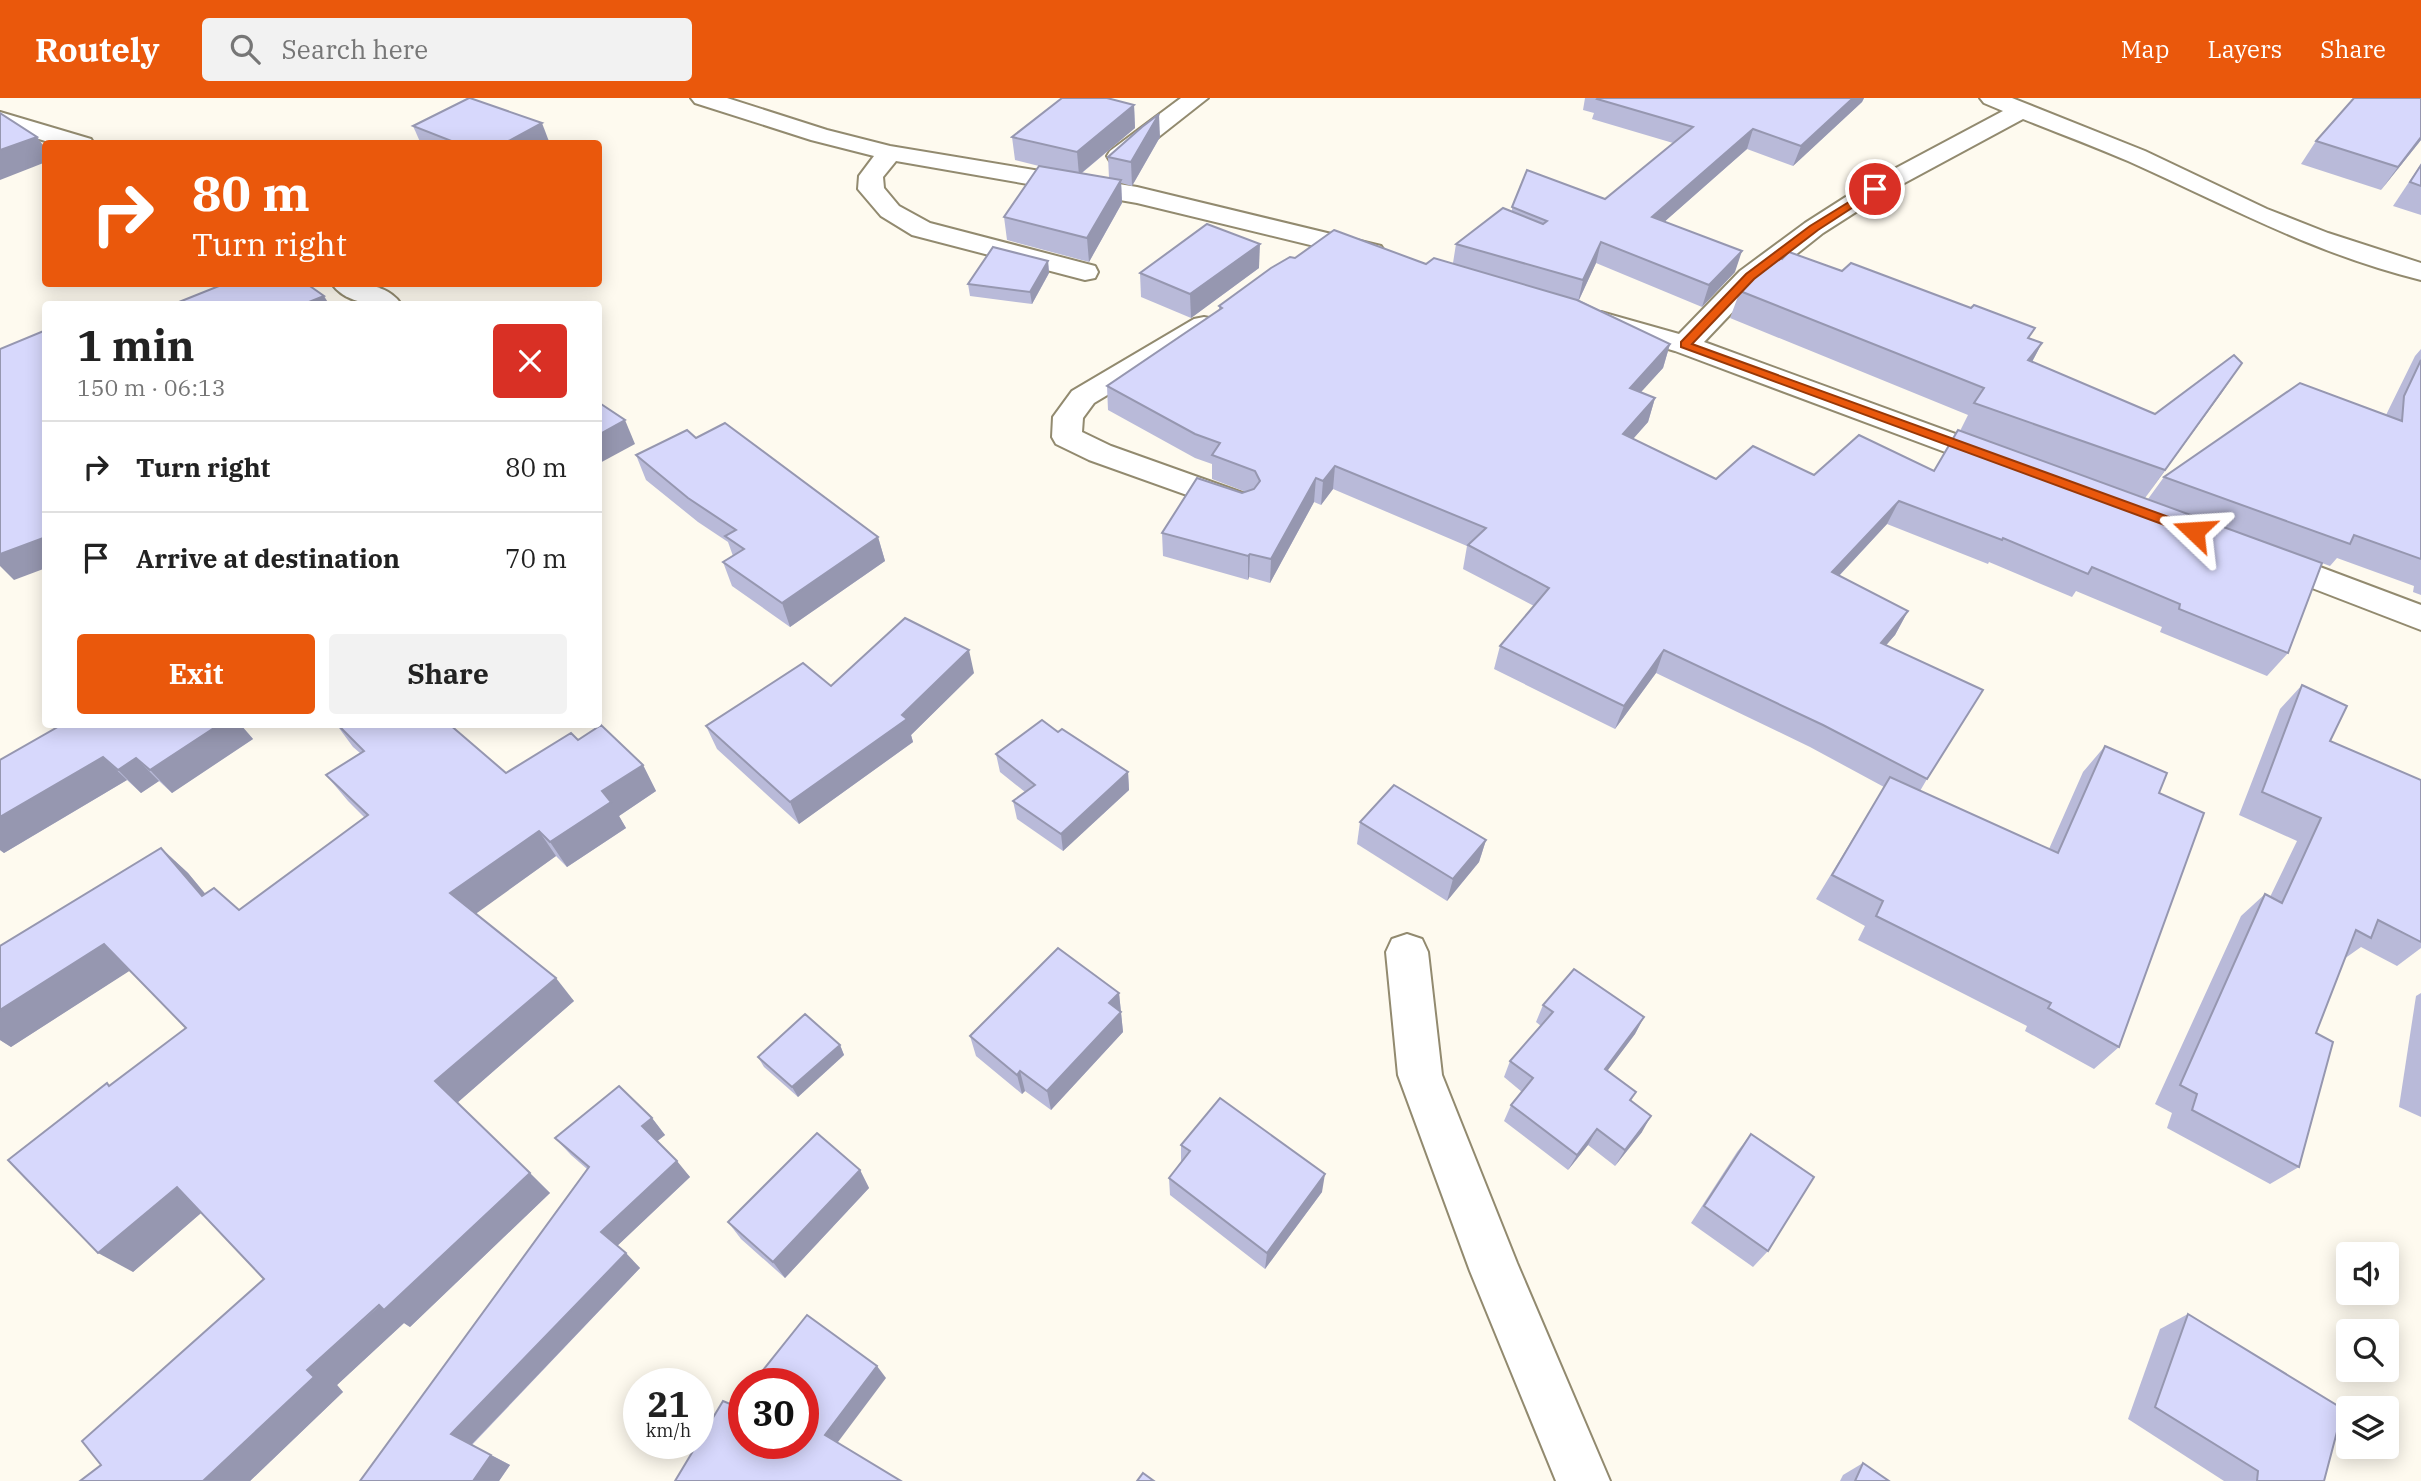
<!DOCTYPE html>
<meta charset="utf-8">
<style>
:root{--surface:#fff;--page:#f2f2f2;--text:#222;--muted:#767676;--line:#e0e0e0;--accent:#ea580c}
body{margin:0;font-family:"IBM Plex Serif",serif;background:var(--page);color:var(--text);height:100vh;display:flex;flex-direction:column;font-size:26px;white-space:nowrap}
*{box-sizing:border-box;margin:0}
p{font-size:23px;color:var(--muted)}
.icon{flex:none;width:38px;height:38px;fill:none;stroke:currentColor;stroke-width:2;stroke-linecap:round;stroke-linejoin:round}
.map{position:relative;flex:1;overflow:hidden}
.drawer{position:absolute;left:42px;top:203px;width:560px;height:427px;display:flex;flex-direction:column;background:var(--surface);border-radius:7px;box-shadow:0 4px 18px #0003}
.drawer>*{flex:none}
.guide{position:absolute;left:42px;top:42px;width:560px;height:147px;border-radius:7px;box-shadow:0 4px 18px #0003;background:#ea580c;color:#fff;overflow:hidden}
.controls{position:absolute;left:2336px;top:1144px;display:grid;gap:14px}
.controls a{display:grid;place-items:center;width:63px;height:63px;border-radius:7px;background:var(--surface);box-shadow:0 4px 18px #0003;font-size:35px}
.speed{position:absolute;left:623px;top:1270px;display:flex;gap:14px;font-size:35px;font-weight:700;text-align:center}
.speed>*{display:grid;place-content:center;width:91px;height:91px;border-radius:50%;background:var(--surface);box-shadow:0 4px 18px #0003;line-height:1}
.speed small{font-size:18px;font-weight:400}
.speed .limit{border:10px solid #d22;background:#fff;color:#111}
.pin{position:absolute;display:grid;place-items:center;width:60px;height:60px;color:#fff;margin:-30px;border:4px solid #fff;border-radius:50%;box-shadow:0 2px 7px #0007}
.me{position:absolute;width:77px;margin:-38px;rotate:290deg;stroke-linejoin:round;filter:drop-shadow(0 0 5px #0008)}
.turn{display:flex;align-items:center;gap:24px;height:147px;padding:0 35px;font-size:32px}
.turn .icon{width:91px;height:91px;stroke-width:2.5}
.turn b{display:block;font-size:49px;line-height:60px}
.round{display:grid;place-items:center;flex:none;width:74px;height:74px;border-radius:7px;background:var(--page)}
.head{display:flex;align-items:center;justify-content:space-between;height:119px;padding:0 35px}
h1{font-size:42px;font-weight:700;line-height:52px}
.action{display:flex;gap:14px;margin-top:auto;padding:14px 35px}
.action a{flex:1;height:80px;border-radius:7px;background:var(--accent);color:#fff;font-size:28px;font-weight:700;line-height:80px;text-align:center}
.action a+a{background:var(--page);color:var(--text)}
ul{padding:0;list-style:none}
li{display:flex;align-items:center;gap:21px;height:91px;padding:0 35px;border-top:2px solid var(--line)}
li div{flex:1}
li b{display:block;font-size:26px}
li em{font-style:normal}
header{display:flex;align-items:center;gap:42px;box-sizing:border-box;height:98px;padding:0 35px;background:var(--accent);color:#fff}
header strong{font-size:33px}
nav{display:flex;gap:38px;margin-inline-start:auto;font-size:24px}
.search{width:490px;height:63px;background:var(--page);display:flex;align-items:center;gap:18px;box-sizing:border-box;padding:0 24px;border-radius:7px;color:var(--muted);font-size:26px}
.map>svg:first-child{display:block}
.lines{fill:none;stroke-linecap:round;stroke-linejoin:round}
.street-casing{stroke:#928a6f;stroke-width:4}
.street{fill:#fff;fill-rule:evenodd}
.wall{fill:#b9bad9}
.shaded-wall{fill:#9697b0}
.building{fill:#d7d8fc;stroke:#9697b0;stroke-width:2}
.route{fill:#ea580c;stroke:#983908;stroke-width:2}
</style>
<header>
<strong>Routely</strong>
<div class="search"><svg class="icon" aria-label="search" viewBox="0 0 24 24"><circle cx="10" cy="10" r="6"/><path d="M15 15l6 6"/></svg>Search here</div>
<nav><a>Map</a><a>Layers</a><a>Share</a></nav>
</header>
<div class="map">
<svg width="2421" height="1383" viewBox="0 0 2421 1383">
<rect width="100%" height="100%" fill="#fefaef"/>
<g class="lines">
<defs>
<g id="street">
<path d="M691,0H727L827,32L890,48L1137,89L1381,148L1385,154L1381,160L1372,162L1137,105L896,63L883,79L884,90L899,108L930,125L1095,168L1098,174L1095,180L1085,182L912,137L881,118L858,91L859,78L874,58L811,42L695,5Z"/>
<path d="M1181,0H1208L1128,63L1119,65L1110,63L1107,58L1110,53Z"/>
<path d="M1980,0H2012L2145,53L2267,111L2328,135L2421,165V182C2315,156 2226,107 2128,63C2093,48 2058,35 2023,21L1884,96L1823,135L1760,185L1704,244L2010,356L2015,363L2010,370L1999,373L1988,370L1675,253L1591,228L1587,222L1591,216L1601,214L1679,236L1740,173L1805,125L1866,86L2003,13L1984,5Z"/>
<path d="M0,14L91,41L94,46H55L0,29Z"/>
<path d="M332,186C355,184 387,185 401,206C379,208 347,207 332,186Z"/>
<path d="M1204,219L1214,221L1218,227L1214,233L1094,305L1083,320L1082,334L1111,348L1251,398L1256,405L1251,412L1240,416L1089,362L1056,346L1052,339L1053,319L1072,293L1194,221Z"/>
<path d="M2267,449L2421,507V532L2255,468L2250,460L2255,452Z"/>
<path d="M1407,836L1422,841L1428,854L1442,977L1517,1165L1610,1383H1556L1470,1173L1398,977L1386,854L1392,841Z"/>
</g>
</defs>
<use href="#street" class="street-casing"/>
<use href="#street" class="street"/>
</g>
<g class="wall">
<path d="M1585,0H1864L1862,4L1793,68L1747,51L1664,124L1735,174L1702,209L1596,165L1579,202L1670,246L1663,270L1640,294L1655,300L1648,324L1633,341L1716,381L1934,373L1960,333L1968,317L1730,220L1740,193L2030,240L2042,245L2032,264L2155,316L2223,293L2145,400L2038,361L2288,555L2267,578L2160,534L2162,529L2076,493L2072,499L1989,464L1988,466L1887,426L1839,478L1908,513L1895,537L1886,547L1927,681L1920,693L2049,751L2083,674L2105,648L2159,695L2119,949L2094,971L2025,933L2027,928L1858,842L1865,828L1816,801L1884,689L1810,649L1656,575L1615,631L1494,571L1500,548L1534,508L1463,471L1467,448L1333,391L1321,407L1314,404L1270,485L1249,479L1248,482L1163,458L1162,435L1246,394L1212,381V366L1195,360L1108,312L1107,288L1219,212V208L1295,160L1426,166L1453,165L1456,146L1512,113V109L1605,101L1673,45L1592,21L1594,15L1583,12Z"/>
<path d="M1134,7L1135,30L1082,75L1109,80L1108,59L1160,39L1132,88L1121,85L1122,105L1089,164L1007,142L1004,119L1039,68L1015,62L1012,39Z"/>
<path d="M413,28L550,46H421Z"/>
<path d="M2421,42L2381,92L2301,66L2316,43Z"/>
<path d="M2421,66V117L2393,108Z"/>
<path d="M1048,163L1049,175L1032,206L970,198L968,186Z"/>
<path d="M1259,170L1191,220L1141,199L1140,175Z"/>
<path d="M2421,251V497L2413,494L2414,488L2337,460L2330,468L2148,401L2164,379L2386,317L2415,258Z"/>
<path d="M696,340L878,439L885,463L790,529L732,488L723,464L733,458L728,444L698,424L646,382L636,357Z"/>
<path d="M974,575L911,637L913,644L799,726L717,651L706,628L831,588Z"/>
<path d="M2302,587L2330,643L2421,682V850L2397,868L2361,849L2344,861L2316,935L2299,1069L2270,1086L2167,1030L2172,1015L2155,1006L2241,818L2265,796L2270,799L2297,743L2239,717L2280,611Z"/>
<path d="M63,626H240L253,641L172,695L159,683L141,695L127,682L4,755L0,752V662Z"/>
<path d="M336,626H449L506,675L578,642L643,667L656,693L619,718L626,730L567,769L556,758L476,815L574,903L457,1005L550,1095L410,1229L404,1225L337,1287L343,1294L250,1383H80L101,1367L264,1181L201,1115L133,1174L110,987L186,930L130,872L11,949L0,942V848L161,750L188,775L205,796L239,812L365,720L348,703L326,677L360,655L353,649Z"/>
<path d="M1058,634L1128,674L1129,692L1063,753L1017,721L1013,703L1025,694L1000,674L996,656Z"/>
<path d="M1360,724L1486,742L1479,764L1447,803L1357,746Z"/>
<path d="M1119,895L1123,934L1051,1012L1025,993L1022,996L976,958L970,938Z"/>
<path d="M2421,895V1019L2399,1009L2416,898Z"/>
<path d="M1543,907L1644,919L1635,936L1607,973L1636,994L1631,1003L1642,1034L1615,1068L1588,1047L1568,1072L1504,1023L1511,1007L1522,994L1504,979L1510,963L1541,928L1536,924Z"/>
<path d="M840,947L844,957L798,999L764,969L758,959Z"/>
<path d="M652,1020L665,1037L657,1043L690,1079L617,1148L640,1170L472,1347L510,1367L499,1383H360L587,1071L571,1057L555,1040Z"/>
<path d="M1751,1036L1768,1153L1753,1169L1691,1125L1737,1054Z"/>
<path d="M1181,1047L1322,1094L1265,1171L1170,1097L1169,1080L1181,1064Z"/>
<path d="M860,1072L869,1090L785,1180L741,1141L728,1124Z"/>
<path d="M2188,1216L2324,1383H2224L2128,1321L2160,1231Z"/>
<path d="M1863,1365L1889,1383H1840L1843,1377Z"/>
</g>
<g class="shaded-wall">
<path d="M1853,0H1864L1862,4L1793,68L1801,48Z"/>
<path d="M1134,7L1135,30L1079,77L1077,54Z"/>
<path d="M1159,16L1160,39L1132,88L1131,64Z"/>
<path d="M542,25L550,46H503Z"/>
<path d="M1753,31L1747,51L1646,140L1652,119Z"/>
<path d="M37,39L46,51V64L0,82V52Z"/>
<path d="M2421,39V42L2381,92L2398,69Z"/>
<path d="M1121,82L1122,105L1089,164L1087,140Z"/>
<path d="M1601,144L1596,165L1578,204L1583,182Z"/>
<path d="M1260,146L1259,170L1191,220L1190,196Z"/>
<path d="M1742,153L1735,174L1702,209L1709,187Z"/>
<path d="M1048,163L1049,175L1032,206L1030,194Z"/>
<path d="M324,198L329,206H304Z"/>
<path d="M2042,245L2027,273L2028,262Z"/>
<path d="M1670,246L1663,270L1623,314L1630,290Z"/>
<path d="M2242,265L2223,293L2145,400L2165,372Z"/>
<path d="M1655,300L1648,324L1616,360L1623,336Z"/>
<path d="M625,322L635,346L598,366V337Z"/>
<path d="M1335,368L1333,391L1321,407L1323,383Z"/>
<path d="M1316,380L1314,404L1270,485L1271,461Z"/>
<path d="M1899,403L1887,426L1820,498L1832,474Z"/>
<path d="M46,439V470L14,482L0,468V456Z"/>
<path d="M878,439L885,463L790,529L782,505Z"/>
<path d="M1250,456L1249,479L1248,482V458Z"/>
<path d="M1908,513L1895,537L1868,568L1881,545Z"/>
<path d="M969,552L974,575L911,637L913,644L799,726L790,704L902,617Z"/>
<path d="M1664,552L1656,575L1615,631L1624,608Z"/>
<path d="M220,626H240L253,641L172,695L150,672Z"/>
<path d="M103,659L127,682L4,755L0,752V719Z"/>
<path d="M136,660L159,683L141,695L118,672Z"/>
<path d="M643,667L656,693L619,718L626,730L567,769L550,744L602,693Z"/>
<path d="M1128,674L1129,692L1063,753L1061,736Z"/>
<path d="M539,733L556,758L470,820L450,795Z"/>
<path d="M1486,742L1479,764L1447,803L1453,781Z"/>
<path d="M161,750L188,775L228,823L202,798Z"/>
<path d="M104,846L134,870L11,949L0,942V912Z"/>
<path d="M556,880L574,903L457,1005L435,983Z"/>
<path d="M1119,895L1123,934L1051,1012L1047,993L1109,905Z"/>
<path d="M1644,919L1635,936L1596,988L1605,971Z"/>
<path d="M840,947L844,957L798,999L792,989Z"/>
<path d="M1020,973L1025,993L1022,996L1017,977Z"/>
<path d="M1651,1018L1642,1034L1615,1068L1625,1052Z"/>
<path d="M652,1020L665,1037L655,1045L642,1028Z"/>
<path d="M1597,1031L1588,1047L1568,1072L1577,1057Z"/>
<path d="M677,1063L690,1079L616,1149L601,1134Z"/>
<path d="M860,1072L869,1090L785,1180L773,1164Z"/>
<path d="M530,1075L550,1095L410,1229L404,1225L337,1287L343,1294L250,1383H203L307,1272Z"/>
<path d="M1325,1076L1322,1094L1265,1171L1267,1155Z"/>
<path d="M177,1089L208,1109L133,1174L98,1155Z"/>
<path d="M626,1155L640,1170L471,1347L451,1336Z"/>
<path d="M877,1268L886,1280L835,1348L825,1337Z"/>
<path d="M491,1357L510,1367L499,1383H473Z"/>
</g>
<g class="building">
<path d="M469,0H470L542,25L503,46H459L413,28Z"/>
<path d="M1062,0H1107L1134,7L1077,54L1012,39Z"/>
<path d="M1598,0H1853L1801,48L1753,31L1652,119L1742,153L1709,187L1601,144L1583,182L1456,146L1503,110L1543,126L1547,123L1512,109L1527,72L1605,101L1693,29L1597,1Z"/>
<path d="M2354,0H2421V39L2398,69L2316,43Z"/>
<path d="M0,15L37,39L0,52Z"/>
<path d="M1159,16L1131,64L1108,59L1142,29Z"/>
<path d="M2421,67V88L2410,84Z"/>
<path d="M1039,68L1121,82L1087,140L1004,119Z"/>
<path d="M1207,126L1260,146L1190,196L1140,175Z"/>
<path d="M1334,132L1426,166L1434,160L1577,202L1670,246L1630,290L1655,300L1623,336L1716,381L1753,348L1814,377L1859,337L1934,373L1958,332L2322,465L2288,555L2179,511L2180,506L2092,469L2088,476L2003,440L2002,442L1899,403L1832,474L1908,513L1881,545L1983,592L1927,681L1823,627L1664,552L1624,608L1500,548L1549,490L1468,447L1486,430L1335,368L1323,383L1316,380L1271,461L1250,456L1248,458L1162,435L1197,380L1242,395L1254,391L1260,383L1255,373L1212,357L1220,345L1195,336L1107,288L1222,210L1219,208L1271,170L1290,159L1295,160Z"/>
<path d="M993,149L1048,163L1030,194L968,186Z"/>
<path d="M1789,154L1842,173L1851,165L1971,210L1974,207L2035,230L2028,240L2042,245L2028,262L2155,316L2234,257L2242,265L2165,372L1974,305L1984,290L1740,193L1771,160L1774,158L1782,161Z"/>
<path d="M216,186H307L324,198L304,206H174L219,188Z"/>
<path d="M46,232V439L0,456V251Z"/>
<path d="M2421,262V461L2354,437L2350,446L2164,379L2300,285L2402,323L2404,298Z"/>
<path d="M598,304L625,322L598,337Z"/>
<path d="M725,325L878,439L782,505L723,464L744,451L725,438L736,432L688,400L636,357L687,332L696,340Z"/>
<path d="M905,520L969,552L902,617L907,621L790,704L706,628L803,565L831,588Z"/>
<path d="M2302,587L2347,608L2330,643L2421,682V844L2378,822L2371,840L2356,832L2316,935L2333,944L2299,1069L2192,1012L2197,996L2180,987L2265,796L2282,805L2321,720L2262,694Z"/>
<path d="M1042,622L1058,634L1062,631L1128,674L1061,736L1013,703L1035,687L996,656Z"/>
<path d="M63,626H220L150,672L136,660L118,672L103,659L0,719V662Z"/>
<path d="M337,626H449L506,675L571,635L578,642L601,627L643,667L602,693L611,704L550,744L539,733L450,795L556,880L435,983L530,1075L384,1212L379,1207L307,1272L314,1279L203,1383H80L101,1367L82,1343L264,1181L177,1089L98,1155L8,1062L107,985L109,988L186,930L104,846L0,912V848L161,750L202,798L214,790L239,812L368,717L326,677L364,653Z"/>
<path d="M2105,648L2167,675L2159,695L2204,715L2119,949L2048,910L2051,905L1876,818L1883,803L1832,777L1890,679L2058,755Z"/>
<path d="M1394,687L1486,742L1453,781L1360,724Z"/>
<path d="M1058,850L1119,895L1109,905L1121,914L1047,993L1020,973L1017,977L970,938Z"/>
<path d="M1574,871L1644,919L1605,971L1636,994L1630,1002L1651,1018L1625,1052L1597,1031L1577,1057L1511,1007L1533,980L1510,963L1553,914L1543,907Z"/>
<path d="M805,916L840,947L792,989L758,959Z"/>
<path d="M619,988L652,1020L642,1028L677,1063L601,1134L626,1155L451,1336L491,1357L473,1383H360L589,1069L555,1040Z"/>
<path d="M1220,1000L1325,1076L1267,1155L1169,1080L1190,1053L1181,1047Z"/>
<path d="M817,1035L860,1072L773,1164L728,1124Z"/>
<path d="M1751,1036L1814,1079L1768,1153L1704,1108Z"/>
<path d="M2188,1216L2343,1311L2324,1383H2257L2258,1373L2155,1309Z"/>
<path d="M807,1217L877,1268L825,1337L901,1383H675L723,1303L735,1308L744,1297V1346H803V1286H752Z"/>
<path d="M1863,1365L1889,1383H1855Z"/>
<path d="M1143,1375L1154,1383H1137Z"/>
</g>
<path class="route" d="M1875,88L1880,91L1878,93L1818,132L1754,181L1692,246L2199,430V436H2189L1681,249V244L1746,176L1810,128Z"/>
</svg>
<div class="controls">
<a><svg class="icon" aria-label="sound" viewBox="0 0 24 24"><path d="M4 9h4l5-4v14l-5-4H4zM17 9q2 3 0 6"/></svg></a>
<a><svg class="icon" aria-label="search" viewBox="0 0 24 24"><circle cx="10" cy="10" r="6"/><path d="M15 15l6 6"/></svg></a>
<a><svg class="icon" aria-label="layers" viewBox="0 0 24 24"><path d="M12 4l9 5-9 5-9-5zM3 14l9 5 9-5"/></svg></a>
</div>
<div class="speed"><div>21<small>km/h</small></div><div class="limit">30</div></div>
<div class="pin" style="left:1875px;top:91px;background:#d93025"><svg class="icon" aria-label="arrive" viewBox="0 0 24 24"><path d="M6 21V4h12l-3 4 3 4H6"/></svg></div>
<svg class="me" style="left:2194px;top:433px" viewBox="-20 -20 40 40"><path d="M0-17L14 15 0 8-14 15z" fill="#ea580c" stroke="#fff" stroke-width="4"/></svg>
<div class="guide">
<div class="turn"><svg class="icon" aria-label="right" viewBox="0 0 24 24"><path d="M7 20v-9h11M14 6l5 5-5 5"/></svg><div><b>80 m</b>Turn right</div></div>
</div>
<section class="drawer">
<div class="head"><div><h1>1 min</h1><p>150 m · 06:13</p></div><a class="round" style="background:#d93025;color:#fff"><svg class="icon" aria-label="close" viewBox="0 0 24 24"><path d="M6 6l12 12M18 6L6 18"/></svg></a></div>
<ul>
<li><svg class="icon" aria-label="right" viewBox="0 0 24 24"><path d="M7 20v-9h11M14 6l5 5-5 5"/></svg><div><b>Turn right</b></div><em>80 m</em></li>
<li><svg class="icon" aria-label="arrive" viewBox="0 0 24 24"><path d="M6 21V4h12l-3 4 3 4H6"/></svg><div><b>Arrive at destination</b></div><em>70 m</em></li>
</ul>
<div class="action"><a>Exit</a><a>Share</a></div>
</section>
</div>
